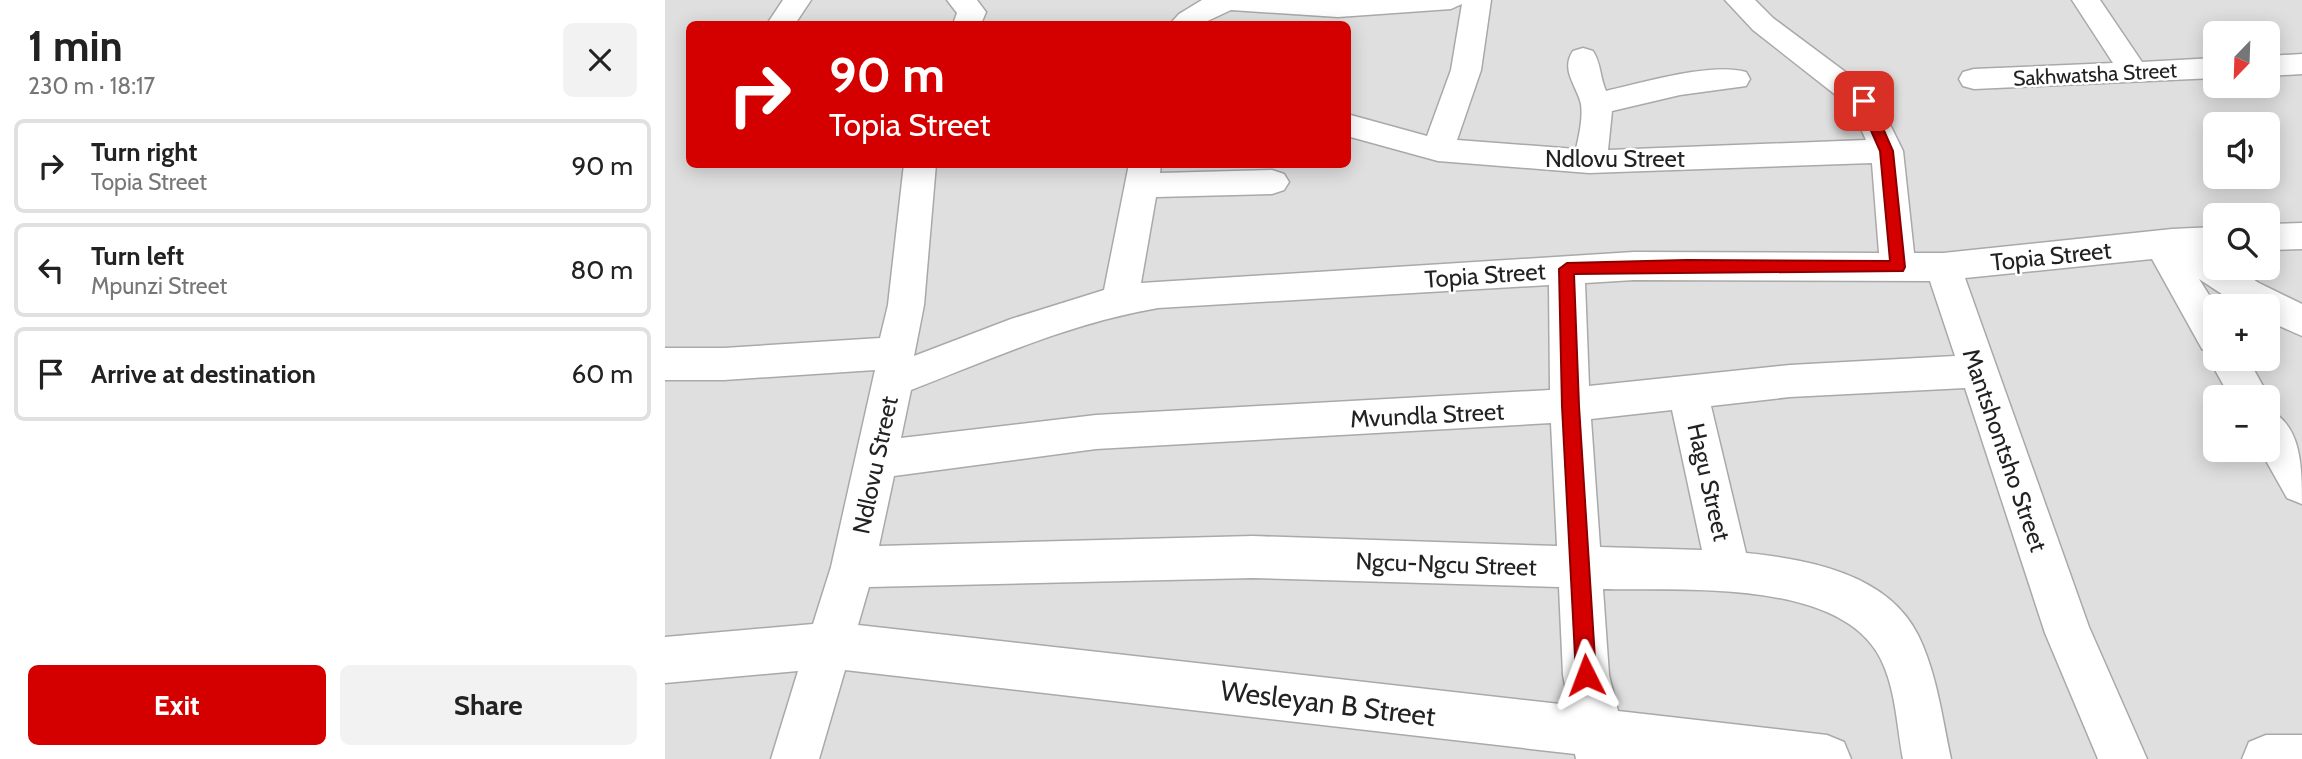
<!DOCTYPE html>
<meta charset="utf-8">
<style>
:root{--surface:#fff;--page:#f2f2f2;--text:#222;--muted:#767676;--line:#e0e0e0;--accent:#d40000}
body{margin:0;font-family:Cabin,sans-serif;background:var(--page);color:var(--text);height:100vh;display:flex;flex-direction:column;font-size:26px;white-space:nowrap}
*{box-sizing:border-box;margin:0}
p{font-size:23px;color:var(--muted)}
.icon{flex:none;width:38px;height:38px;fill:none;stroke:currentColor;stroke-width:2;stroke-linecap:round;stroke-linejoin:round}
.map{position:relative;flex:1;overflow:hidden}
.details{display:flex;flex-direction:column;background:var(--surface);width:665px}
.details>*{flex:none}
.top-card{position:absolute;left:21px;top:21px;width:665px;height:147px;border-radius:10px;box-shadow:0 4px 18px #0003;background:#d40000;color:#fff;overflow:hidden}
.needle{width:46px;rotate:203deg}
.buttons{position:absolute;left:1538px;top:21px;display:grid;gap:14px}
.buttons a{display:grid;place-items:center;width:77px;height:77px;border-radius:10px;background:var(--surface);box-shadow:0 4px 18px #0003;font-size:35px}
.pin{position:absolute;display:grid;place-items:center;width:60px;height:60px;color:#fff;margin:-30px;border-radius:14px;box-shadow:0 4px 10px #0006}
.me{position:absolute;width:77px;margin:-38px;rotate:357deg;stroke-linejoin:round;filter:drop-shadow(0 0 5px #0008)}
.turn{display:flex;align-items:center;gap:24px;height:147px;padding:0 28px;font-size:32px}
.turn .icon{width:91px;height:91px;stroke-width:2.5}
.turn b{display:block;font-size:49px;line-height:60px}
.round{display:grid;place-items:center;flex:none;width:74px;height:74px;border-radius:10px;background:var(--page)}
.summary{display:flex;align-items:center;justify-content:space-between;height:119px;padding:0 28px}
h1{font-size:42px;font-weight:700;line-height:52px}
.action{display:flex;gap:14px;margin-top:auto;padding:14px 28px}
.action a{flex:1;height:80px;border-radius:10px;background:var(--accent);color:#fff;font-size:28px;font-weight:700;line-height:80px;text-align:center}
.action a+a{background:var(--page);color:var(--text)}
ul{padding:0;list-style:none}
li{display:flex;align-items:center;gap:21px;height:94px;margin:0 14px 10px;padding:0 14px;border:4px solid var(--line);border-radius:10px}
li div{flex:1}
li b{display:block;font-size:26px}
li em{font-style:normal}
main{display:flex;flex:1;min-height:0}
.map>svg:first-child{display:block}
.residential{fill:#e0dfdf;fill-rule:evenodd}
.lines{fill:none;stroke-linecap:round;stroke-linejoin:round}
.minor-casing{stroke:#a9a9a9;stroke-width:3}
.minor{fill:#fff;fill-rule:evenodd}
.route{fill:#d40000;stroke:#8a0000;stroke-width:2}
.labels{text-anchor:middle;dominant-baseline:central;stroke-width:5;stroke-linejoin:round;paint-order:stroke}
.far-street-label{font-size:21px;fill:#222;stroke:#fff}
.street-label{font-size:24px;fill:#222;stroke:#fff}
.near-street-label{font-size:28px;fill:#222;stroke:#fff}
</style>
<main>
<section class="details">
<div class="summary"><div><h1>1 min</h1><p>230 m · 18:17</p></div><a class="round"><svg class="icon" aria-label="close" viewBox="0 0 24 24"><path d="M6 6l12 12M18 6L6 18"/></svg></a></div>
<ul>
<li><svg class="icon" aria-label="right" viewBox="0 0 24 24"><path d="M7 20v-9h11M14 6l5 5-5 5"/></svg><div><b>Turn right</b><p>Topia Street</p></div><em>90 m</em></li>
<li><svg class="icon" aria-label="left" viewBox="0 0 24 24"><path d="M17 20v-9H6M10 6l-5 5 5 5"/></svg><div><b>Turn left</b><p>Mpunzi Street</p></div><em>80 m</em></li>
<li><svg class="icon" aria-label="arrive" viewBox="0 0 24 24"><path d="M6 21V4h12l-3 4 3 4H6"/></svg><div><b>Arrive at destination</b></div><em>60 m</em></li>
</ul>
<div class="action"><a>Exit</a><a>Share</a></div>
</section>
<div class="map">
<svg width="1637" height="759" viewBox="0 0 1637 759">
<rect width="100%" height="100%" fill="#f2efe9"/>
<path class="residential" d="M0,0H1637V759H0ZM24,24H682V164H24ZM1550,33H1603V86H1550ZM1550,124H1603V177H1550ZM1550,215H1603V268H1550ZM1550,306H1603V359H1550ZM1550,397H1603V450H1550Z"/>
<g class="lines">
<defs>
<g id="minor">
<path d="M118,0H146L130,24H102Z"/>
<path d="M282,0H312L321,12L316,24H288L292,13Z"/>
<path d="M537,0H826L816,70L792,140L911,149C914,135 918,119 916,104C912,86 895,70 908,51L918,48L928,51C936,63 935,78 941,91C977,83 1046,62 1081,72L1085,79L1081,86L1015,95L947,111L943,150L1201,140L1186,107L1088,30L1060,0H1090L1108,18L1210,94L1238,151L1249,253H1278L1507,229L1550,227V268H1571L1594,283L1637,304V336L1603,321V306H1575L1534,279L1551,306L1550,359H1583L1604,397L1603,400V397H1565L1544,359L1547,352L1537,349L1487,259L1300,278L1424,627L1482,759H1433L1380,633L1300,388L1125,397L1046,406L1081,553C1143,559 1223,574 1253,635C1272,674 1277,717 1286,759H1238C1232,728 1231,693 1218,664C1182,577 1016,591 938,589L944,675L953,711L1162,735L1179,742L1186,759H911L910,754L180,670L154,759H106L133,671L0,683V637L148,624L166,567L210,370L59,380H0V348H59L215,338L223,305L239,164H271L259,305L249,356L346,319L439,290L464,164H496L495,173L607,170L619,174L624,182L619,190L607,194L491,197L476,283L969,252L1214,253L1207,163L924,173L773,161L682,136V114L762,136L786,70L797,4L786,9L673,17L566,10L536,24H505L514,14ZM969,280L1265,281L1290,356L1125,365L924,386L920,283ZM884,285L885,390L431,415L236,438L246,390C328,358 406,323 493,308ZM1007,410L1037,550L935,547L926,419ZM886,423L892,546L588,536L214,546L229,476L431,449ZM588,578L894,587L898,675L904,705L193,625L204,587Z"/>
<path d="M1407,0H1435L1477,62L1550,58V78L1309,89L1298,86L1294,79L1298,72L1309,69L1448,63Z"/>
<path d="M1637,54V74L1603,76V56Z"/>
<path d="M1637,223V249L1603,250V224Z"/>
<path d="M1603,410C1637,424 1637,469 1637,504L1622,498L1595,450H1603Z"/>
<path d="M1601,735H1637V759H1577L1584,742Z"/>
</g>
</defs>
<use href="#minor" class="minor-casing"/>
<use href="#minor" class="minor"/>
</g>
<path class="route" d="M1199,97L1206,101L1228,151L1240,267L1238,271L909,274L914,406L931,675L928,682L921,685L914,682L911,675L897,406L894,269L902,263L1021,260L1225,261L1215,151L1193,101Z"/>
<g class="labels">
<g class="far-street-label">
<text transform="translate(1430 74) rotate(-3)">Sakhwatsha Street</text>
</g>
<g class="street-label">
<text x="950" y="158">Ndlovu Street</text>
<text transform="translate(1386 256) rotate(-6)">Topia Street</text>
<text transform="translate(820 275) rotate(-4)">Topia Street</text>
<text transform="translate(762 415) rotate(-3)">Mvundla Street</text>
<text transform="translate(1340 450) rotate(71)">Mantshontsho Street</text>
<text transform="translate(210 465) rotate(-78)">Ndlovu Street</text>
<text transform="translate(1044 482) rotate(77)">Hagu Street</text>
<text transform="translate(781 564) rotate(2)">Ngcu-Ngcu Street</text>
</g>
<g class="near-street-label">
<text transform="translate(663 703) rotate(7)">Wesleyan B Street</text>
</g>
</g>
</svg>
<div class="buttons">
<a><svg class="needle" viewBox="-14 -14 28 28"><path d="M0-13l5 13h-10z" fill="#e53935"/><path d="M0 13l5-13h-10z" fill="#767676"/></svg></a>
<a><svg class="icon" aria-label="sound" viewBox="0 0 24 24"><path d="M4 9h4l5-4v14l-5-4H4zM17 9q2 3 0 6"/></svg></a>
<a><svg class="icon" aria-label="search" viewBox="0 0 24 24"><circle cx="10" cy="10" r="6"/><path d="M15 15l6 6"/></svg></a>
<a>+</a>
<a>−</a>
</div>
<div class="pin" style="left:1199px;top:101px;background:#d93025"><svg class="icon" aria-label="arrive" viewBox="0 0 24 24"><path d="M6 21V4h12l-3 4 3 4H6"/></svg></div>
<svg class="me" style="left:921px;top:675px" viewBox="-20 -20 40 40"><path d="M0-17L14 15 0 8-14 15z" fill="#d40000" stroke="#fff" stroke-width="4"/></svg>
<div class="top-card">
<div class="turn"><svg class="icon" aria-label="right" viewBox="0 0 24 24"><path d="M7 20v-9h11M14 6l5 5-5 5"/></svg><div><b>90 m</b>Topia Street</div></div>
</div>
</div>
</main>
